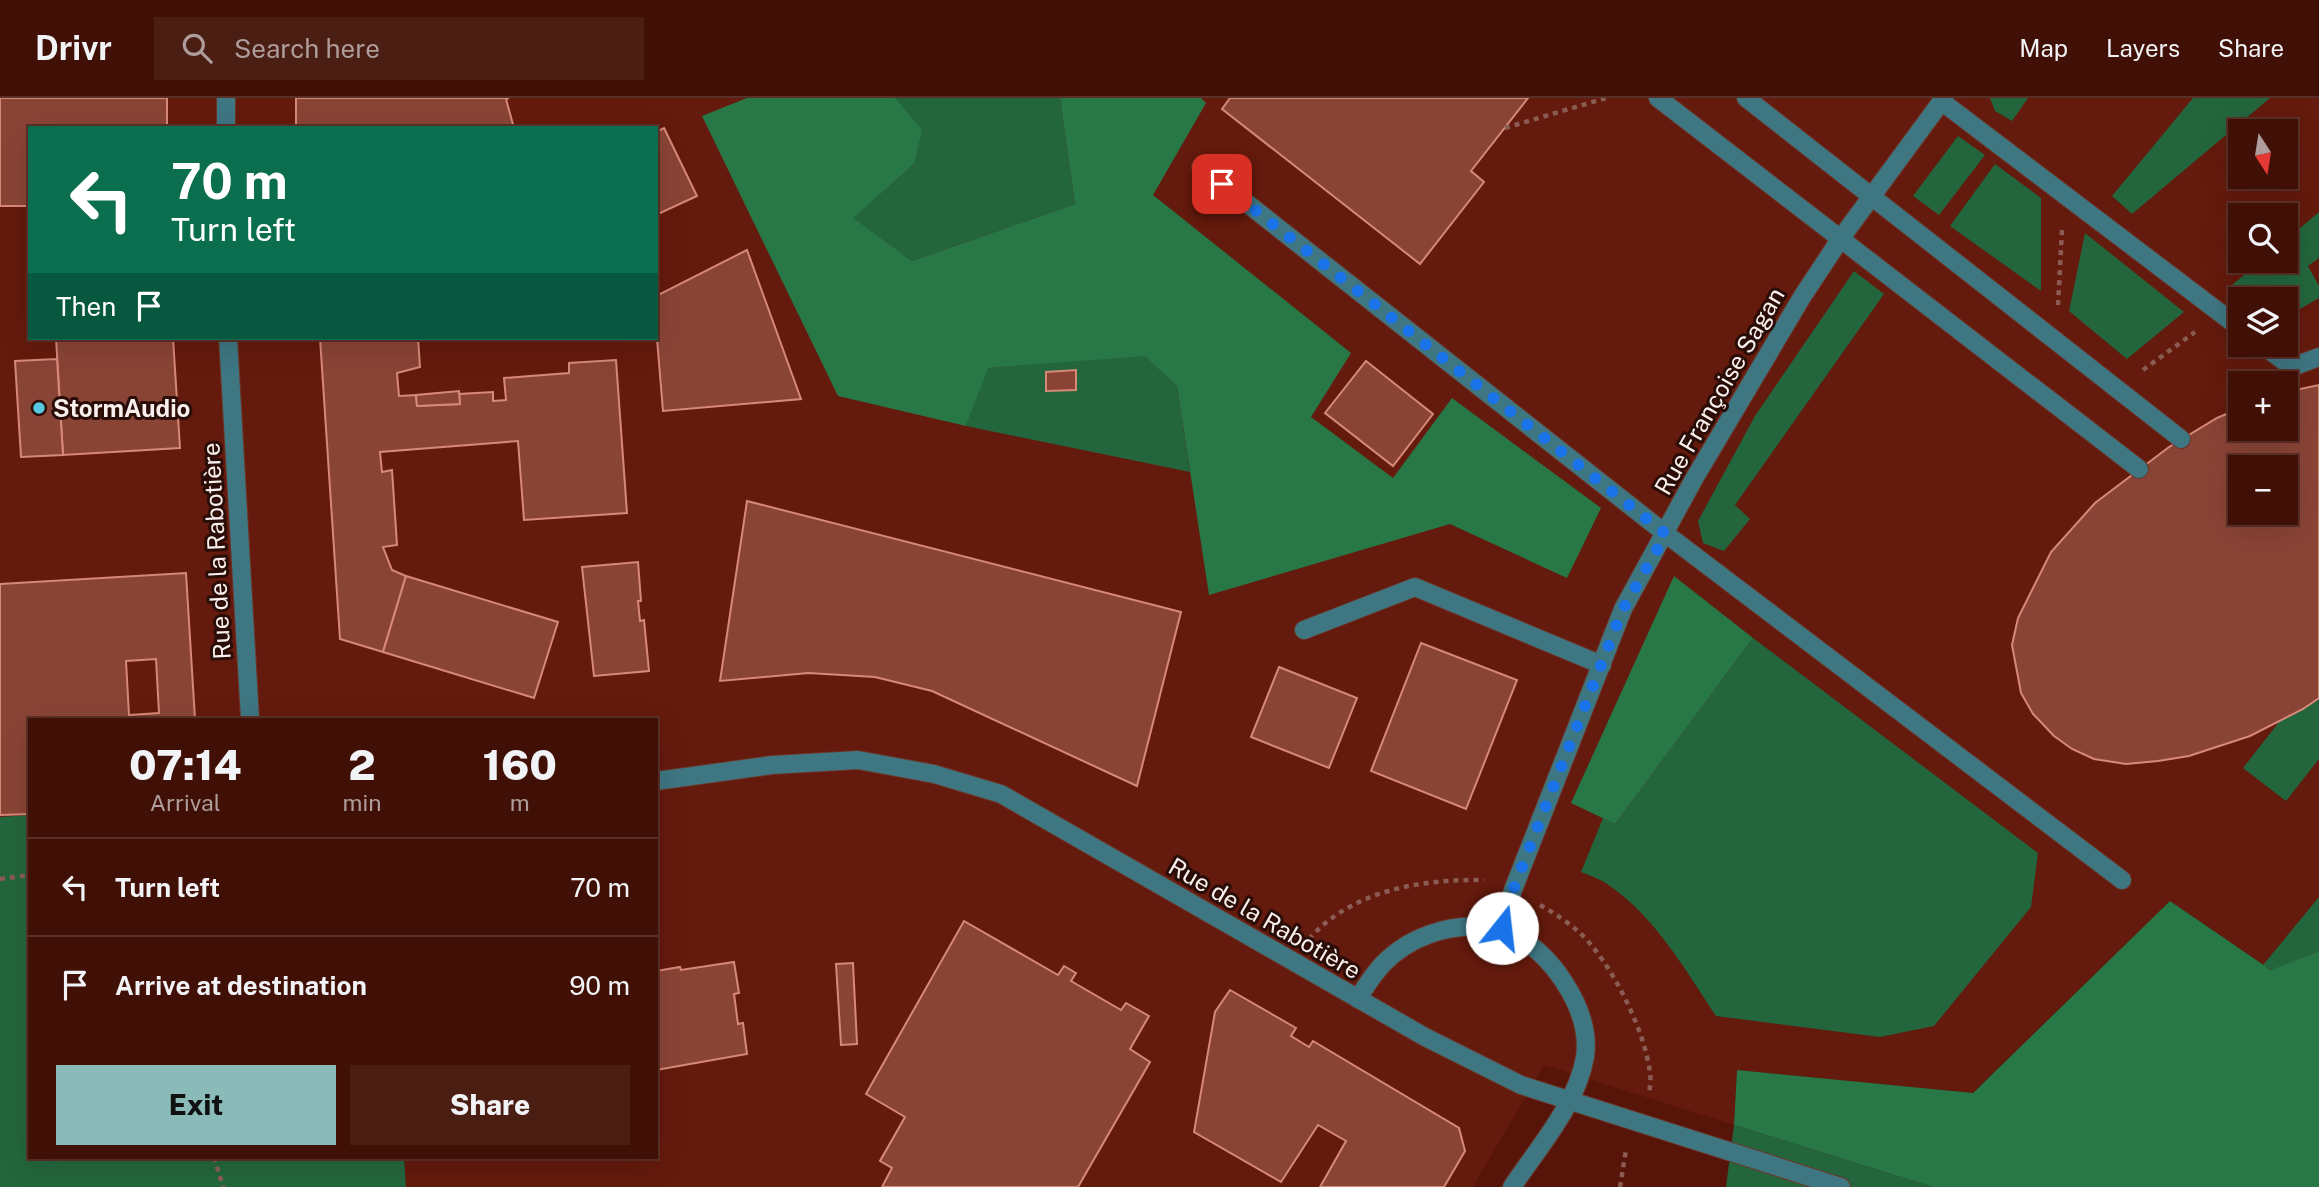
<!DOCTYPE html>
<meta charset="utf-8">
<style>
:root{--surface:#401006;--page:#4b1e14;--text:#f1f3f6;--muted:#ae9d9b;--line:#593028;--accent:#8bbbb9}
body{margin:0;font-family:"Public Sans",sans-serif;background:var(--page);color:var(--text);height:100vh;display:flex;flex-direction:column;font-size:26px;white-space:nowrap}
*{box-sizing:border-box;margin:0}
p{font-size:23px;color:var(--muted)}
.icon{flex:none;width:38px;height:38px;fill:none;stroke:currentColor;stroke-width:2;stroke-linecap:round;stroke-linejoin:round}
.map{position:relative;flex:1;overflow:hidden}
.panel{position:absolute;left:28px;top:620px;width:630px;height:441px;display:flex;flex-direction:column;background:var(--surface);border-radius:0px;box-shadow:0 7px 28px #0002,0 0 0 2px var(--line)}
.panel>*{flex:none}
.banner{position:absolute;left:28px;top:28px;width:630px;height:214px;border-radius:0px;box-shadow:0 7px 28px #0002,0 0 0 2px var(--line);background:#0b6e4f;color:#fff;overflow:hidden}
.needle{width:46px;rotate:168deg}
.buttons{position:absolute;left:2228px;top:21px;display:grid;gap:14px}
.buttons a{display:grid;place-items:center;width:70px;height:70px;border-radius:0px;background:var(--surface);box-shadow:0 7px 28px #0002,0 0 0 2px var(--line);font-size:35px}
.pin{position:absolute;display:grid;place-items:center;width:60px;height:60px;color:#fff;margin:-30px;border-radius:14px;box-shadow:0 4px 10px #0006}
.me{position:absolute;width:77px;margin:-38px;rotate:16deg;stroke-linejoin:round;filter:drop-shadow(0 0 5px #0008)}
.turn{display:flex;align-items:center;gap:24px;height:147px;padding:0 28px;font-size:32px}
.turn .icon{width:91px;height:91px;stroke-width:2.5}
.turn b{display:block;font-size:49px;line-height:60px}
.then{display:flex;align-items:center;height:66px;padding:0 28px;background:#0003;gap:14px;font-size:26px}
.eta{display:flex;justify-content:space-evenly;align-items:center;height:119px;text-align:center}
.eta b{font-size:42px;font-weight:800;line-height:49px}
.button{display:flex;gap:14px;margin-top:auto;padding:14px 28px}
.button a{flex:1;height:80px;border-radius:0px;background:var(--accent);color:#111;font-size:28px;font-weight:800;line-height:80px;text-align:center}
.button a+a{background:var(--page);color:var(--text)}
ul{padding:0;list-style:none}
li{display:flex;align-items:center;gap:21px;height:98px;padding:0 28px;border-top:2px solid var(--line)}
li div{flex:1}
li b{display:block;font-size:26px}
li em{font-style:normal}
header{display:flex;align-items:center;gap:42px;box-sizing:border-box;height:98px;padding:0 35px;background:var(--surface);border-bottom:2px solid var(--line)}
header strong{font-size:33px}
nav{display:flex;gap:38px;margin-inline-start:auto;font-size:24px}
.search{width:490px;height:63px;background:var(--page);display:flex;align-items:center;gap:18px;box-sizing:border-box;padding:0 24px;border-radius:0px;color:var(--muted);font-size:26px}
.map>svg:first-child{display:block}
.built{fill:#641a0c;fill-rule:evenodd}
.green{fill:#23663d}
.forest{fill:#287847}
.building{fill:#8a4436;stroke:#d78978;stroke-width:2;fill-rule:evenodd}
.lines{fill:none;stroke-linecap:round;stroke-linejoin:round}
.service-casing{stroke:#6d3428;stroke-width:20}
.pedestrian-casing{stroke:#6d3428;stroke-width:20}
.minor-casing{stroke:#6d3428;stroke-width:20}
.path{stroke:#8b5c53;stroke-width:4.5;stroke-dasharray:5 5;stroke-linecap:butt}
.service{stroke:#3e7682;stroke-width:18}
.pedestrian{stroke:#3e7682;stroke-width:18}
.minor{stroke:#3e7682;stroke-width:18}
.route{stroke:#1a73e8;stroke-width:12;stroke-dasharray:0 21.6}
.poi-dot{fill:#56c9e1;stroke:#2a0d07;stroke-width:2.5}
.labels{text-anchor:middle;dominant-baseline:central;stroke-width:6;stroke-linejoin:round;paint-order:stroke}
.street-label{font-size:24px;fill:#f9f0ee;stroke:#2a0d07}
.poi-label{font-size:24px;font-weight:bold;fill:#f9f0ee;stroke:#2a0d07;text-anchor:start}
</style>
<header>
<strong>Drivr</strong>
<div class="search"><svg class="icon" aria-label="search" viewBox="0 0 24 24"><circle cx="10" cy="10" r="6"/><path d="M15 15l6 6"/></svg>Search here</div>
<nav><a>Map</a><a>Layers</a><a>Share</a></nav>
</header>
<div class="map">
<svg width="2319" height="1089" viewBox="0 0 2319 1089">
<rect width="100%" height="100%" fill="#561508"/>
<path class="built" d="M0,0H2319V853L2272,872L2170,803L1972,995L1737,972L1734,1027L1544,967L1473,1089H406L404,1059H656V621H30V717L0,719ZM30,30H656V240H30ZM2240,33H2286V79H2240ZM2240,117H2286V163H2240ZM2240,201H2286V247H2240ZM2240,285H2286V331H2240ZM2240,369H2286V415H2240Z"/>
<g class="green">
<path d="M891,0H1060L1075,106L912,163L852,120L914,66L895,0Z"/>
<path d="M1990,0H2028L2012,23L1995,13Z"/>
<path d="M2193,0H2270L2132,116L2112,98Z"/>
<path d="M1958,38L1985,57L1939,117L1913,98Z"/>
<path d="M1995,66L2041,100V193L1950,128Z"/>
<path d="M2319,114V160L2308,168L2319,188V200L2286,219V201L2240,203L2226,192L2261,163H2286V142Z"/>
<path d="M2085,135L2184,214L2127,261L2069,213Z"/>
<path d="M1854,173L1884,196L1735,407L1750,421L1724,453L1703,445L1698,423L1755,318Z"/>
<path d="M1145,257L1177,288L1190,374L966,328L987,270Z"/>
<path d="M1753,540L2038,755L2031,809L1934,928L1880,939L1716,918C1686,873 1656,820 1610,788C1602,782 1591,778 1581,774L1603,720L1615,726Z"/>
<path d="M2319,573V661L2286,703L2243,670Z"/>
<path d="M30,717V1059H404L406,1089H0V719Z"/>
<path d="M2319,799V853L2272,872L2263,867Z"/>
<path d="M1734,1027L1933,1089H1726Z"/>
</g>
<g class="forest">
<path d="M747,0H895L922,32L914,66L853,120L912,163L1075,106L1060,0H1201L1206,5L1153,97L1351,255L1311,319L1393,380L1452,300L1601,410L1567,480L1450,426L1209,497L1177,288L1145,258L988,270L966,328L838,298L702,18Z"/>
<path d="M1674,478L1753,540L1615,726L1571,705Z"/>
<path d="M2170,803L2271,872L2319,853V1089H1933L1734,1027L1737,972L1973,995Z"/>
</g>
<g class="building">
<path d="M0,0H167V30H30V108H0Z"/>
<path d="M296,0H509L506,1L514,30H296Z"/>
<path d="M1230,0H1528L1471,73L1484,84L1420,166L1222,11Z"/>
<path d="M664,30L697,98L656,117V34Z"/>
<path d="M747,152L801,301L663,313L656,229V198Z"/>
<path d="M56,240H173L180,350L63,357Z"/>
<path d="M320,240H418L420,269L397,275L399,298L416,297L417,308L460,306L459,296L493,294V303L506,302L504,280L569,275V265L616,262L627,415L524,422L518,343L380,354L382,374L392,372L397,447L383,449L392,472L406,478L383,554L340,541Z"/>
<path d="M57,261L63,357L21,359L15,263Z"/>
<path d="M1366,263L1433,316L1393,368L1325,315Z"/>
<path d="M1076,272V292L1046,293V274Z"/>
<path d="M2319,287V600L2303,611L2250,638L2189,658L2158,663L2126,666L2094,661L2072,651L2054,638L2033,616L2021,595L2012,547L2018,520L2051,454L2095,405L2169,349L2217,320L2240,310V331H2286V294ZM2240,369H2286V415H2240Z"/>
<path d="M459,293L460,306L417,308L416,297Z"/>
<path d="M747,403L1181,514L1137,688L932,593L875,579L808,575L720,583Z"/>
<path d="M638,464L641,503H638L640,523L644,522L649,573L594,578L582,469Z"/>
<path d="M186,475L195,621H30V716L0,717V486ZM156,561L159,615L129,617L126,563Z"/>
<path d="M406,478L558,524L534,600L383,554Z"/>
<path d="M1421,545L1517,582L1466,711L1371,673Z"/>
<path d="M1279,569L1357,600L1329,670L1251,639Z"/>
<path d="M964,823L1058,877L1064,868L1076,875L1071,883L1121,912L1126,905L1149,918L1130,951L1150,964L1078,1089H882L892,1070L880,1063L905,1019L866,996Z"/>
<path d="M734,864L739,895L734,896L738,926L743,925L747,956L656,972V873L680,869L681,872Z"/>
<path d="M853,865L857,946L841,947L836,866Z"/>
<path d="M1230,892L1296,930L1291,938L1309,949L1313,943L1459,1030L1465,1053L1444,1089H1320L1346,1043L1318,1027L1281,1084L1194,1034L1215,914Z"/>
</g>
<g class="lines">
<defs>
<g id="service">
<path d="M1941,3L2240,230"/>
<path d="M1201,69L1666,436L2122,782"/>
<path d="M2262,247L2292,269L2319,259"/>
<path d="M1304,532L1415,489L1602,567"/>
</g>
<g id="pedestrian">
<path d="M1658,0L2139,371"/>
<path d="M1746,0L2181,341"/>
</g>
<g id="minor">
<path d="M226,0V30"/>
<path d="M228,240L250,621"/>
<path d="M656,683L772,667L858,662L934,676L1001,696L1425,939L1521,987L1841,1089"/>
<path d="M1502,830L1513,792L1623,511L1694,381L1802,199L1841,140L1944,0"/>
<path d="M1358,901C1365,889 1373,877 1382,867C1408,839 1448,826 1484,829C1491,829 1499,829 1505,832C1529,842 1550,862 1564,884C1579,907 1589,932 1585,959C1577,1006 1538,1050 1512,1089"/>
</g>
</defs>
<use href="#service" class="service-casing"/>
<use href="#pedestrian" class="pedestrian-casing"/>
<use href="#minor" class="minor-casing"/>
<g class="path">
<path d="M1505,30L1606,0"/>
<path d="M2058,207L2062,132"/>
<path d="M2143,272L2195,234"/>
<path d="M0,781L30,777"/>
<path d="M1540,807C1554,815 1568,824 1580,835C1611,864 1645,932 1650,975C1651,981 1650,989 1649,996"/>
<path d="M1309,841C1352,792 1422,781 1484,782"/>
<path d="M214,1059L223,1089"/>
<path d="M1620,1089L1626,1052"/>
</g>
<use href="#service" class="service"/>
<use href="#pedestrian" class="pedestrian"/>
<use href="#minor" class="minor"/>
</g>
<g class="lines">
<path class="route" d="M1222,86L1666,436L1623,511L1513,792L1502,830"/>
</g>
<circle class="poi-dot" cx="39" cy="310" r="7"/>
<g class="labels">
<g class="street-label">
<text transform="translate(1719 293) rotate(-60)">Rue Françoise Sagan</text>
<text transform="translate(216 453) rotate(-93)">Rue de la Rabotière</text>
<text transform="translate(1265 820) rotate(30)">Rue de la Rabotière</text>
</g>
<g class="poi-label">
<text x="53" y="310">StormAudio</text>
</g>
</g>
</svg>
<div class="buttons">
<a><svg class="needle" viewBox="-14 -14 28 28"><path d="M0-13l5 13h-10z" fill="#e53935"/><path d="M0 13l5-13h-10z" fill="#ae9d9b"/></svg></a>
<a><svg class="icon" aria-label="search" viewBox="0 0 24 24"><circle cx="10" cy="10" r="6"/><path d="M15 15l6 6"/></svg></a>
<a><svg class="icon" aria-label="layers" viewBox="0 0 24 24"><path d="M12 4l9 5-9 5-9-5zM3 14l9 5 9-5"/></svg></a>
<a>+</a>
<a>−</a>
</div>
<div class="pin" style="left:1222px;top:86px;background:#d93025"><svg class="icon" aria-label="arrive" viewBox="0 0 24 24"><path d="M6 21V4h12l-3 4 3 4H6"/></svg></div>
<svg class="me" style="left:1502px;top:830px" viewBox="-20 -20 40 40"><circle r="19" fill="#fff"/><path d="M0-13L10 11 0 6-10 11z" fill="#1a73e8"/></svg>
<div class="banner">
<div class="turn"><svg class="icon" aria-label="left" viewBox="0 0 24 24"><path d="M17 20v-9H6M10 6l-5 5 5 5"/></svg><div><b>70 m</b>Turn left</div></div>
<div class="then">Then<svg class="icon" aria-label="arrive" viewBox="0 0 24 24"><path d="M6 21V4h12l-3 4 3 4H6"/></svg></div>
</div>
<section class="panel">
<div class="eta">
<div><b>07:14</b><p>Arrival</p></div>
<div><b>2</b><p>min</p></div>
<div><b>160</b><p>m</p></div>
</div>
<ul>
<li><svg class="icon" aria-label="left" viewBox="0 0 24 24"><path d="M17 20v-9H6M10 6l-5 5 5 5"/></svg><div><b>Turn left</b></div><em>70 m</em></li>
<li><svg class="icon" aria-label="arrive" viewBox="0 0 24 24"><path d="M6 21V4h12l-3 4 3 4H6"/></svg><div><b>Arrive at destination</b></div><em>90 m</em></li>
</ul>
<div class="button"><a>Exit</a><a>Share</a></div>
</section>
</div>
